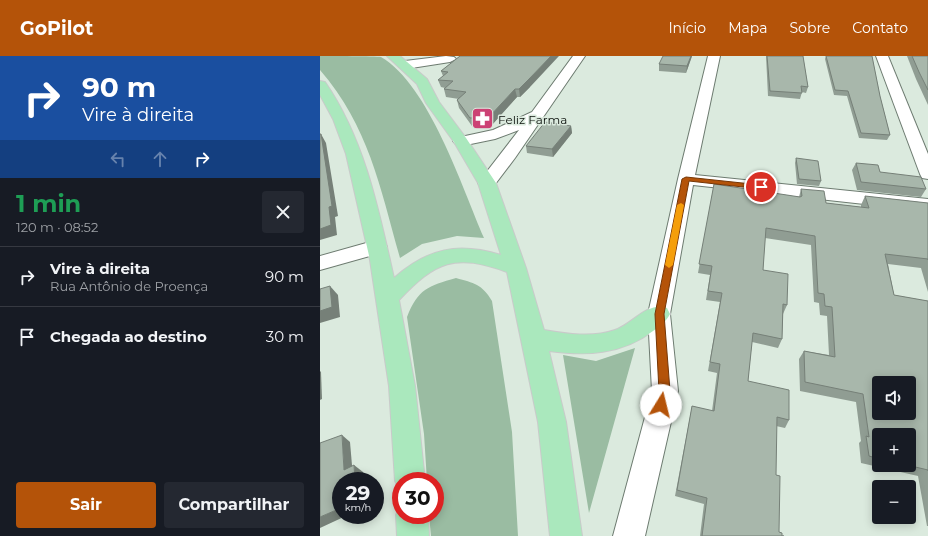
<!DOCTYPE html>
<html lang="pt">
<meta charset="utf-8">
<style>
:root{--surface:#171b24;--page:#242831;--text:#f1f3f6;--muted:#9ea1a6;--line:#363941;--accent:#b45309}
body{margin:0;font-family:Montserrat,sans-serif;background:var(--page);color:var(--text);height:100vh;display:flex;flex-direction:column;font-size:15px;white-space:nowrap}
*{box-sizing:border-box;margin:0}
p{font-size:13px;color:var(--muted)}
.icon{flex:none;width:22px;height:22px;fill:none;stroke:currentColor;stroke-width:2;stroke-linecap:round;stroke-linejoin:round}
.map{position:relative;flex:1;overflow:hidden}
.panel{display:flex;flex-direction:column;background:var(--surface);width:320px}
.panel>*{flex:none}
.banner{background:#1a4fa0;color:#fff;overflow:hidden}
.controls{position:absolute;left:552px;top:320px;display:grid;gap:8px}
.controls a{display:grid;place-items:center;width:44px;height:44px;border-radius:4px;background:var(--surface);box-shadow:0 2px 10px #0003;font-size:20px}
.speed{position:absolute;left:12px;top:416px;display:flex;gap:8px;font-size:20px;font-weight:700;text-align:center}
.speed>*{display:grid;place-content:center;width:52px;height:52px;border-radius:50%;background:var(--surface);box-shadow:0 2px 10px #0003;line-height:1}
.speed small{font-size:10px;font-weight:400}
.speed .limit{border:6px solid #d22;background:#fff;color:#111}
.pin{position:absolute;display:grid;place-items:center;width:34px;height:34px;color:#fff;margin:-17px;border:2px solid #fff;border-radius:50%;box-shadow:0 1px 4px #0007}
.me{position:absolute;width:44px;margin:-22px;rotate:9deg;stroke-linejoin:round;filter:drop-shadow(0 0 3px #0008)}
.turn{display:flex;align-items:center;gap:14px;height:84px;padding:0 16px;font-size:18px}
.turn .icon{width:52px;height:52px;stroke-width:2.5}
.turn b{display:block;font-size:28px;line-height:34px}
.lanes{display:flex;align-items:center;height:38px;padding:0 16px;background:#0003;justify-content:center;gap:20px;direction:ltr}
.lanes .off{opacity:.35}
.round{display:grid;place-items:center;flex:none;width:42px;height:42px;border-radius:4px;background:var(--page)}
.overview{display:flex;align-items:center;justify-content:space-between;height:68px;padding:0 16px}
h1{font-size:24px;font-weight:700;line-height:30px;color:#1e9e55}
.action{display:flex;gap:8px;margin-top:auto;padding:8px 16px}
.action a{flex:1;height:46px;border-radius:4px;background:var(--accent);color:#fff;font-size:16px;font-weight:700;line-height:46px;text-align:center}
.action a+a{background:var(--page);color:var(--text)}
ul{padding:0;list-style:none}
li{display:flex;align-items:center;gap:12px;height:60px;padding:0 16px;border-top:1px solid var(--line)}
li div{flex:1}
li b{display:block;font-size:15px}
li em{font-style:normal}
header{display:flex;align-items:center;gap:24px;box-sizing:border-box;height:56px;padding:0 20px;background:var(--accent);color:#fff}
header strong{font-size:19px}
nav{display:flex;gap:22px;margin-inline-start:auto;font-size:14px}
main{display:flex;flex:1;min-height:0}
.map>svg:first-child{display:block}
.green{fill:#9abca2}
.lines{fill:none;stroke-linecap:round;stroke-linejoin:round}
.minor-casing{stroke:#6d7b70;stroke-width:2}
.primary-casing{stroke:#c9caca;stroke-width:2}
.minor{fill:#fff;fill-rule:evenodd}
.primary{fill:#aae8bd;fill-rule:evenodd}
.wall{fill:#909d93;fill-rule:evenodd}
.shaded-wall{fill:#768078}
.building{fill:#a8b7ab;stroke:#768078;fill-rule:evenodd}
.route{fill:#b45309;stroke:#753606}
.slow{fill:#f59e0b}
.labels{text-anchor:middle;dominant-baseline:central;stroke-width:3;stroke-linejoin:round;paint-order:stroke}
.far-poi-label{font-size:12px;fill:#0b100c;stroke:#dbeade;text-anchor:start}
</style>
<header>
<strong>GoPilot</strong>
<nav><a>Início</a><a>Mapa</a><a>Sobre</a><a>Contato</a></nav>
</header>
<main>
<section class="panel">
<div class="banner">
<div class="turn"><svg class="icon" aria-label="right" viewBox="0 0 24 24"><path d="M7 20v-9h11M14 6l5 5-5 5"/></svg><div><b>90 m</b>Vire à direita</div></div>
<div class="lanes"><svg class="icon off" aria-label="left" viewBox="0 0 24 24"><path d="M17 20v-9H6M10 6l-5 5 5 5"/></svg><svg class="icon off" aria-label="ahead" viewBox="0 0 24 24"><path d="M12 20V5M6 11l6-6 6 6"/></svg><svg class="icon" aria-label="right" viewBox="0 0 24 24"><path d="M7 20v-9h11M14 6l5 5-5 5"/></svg></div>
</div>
<div class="overview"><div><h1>1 min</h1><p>120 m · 08:52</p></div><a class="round"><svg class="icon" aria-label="close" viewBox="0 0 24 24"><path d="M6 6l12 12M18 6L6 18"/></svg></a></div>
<ul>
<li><svg class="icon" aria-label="right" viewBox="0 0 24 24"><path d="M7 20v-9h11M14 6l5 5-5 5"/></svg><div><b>Vire à direita</b><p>Rua Antônio de Proença</p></div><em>90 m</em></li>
<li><svg class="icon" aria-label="arrive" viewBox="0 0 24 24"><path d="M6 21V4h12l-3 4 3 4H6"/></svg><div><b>Chegada ao destino</b></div><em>30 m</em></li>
</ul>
<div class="action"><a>Sair</a><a>Compartilhar</a></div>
</section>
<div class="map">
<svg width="608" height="480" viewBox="0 0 608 480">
<rect width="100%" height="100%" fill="#dbeade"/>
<g class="green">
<path d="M0,0C10,0 55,0 61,1C109,29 142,131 164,182L137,180L102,188L80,202C60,131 49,71 0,14Z"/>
<path d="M136,222C154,227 162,228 172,245L192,376L198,480H111L109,459H115V425H107L104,378L87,261C98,233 108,230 136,222Z"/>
<path d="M315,292L269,457L243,299L276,305Z"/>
</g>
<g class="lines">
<defs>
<g id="minor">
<path d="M126,0L134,1L136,3L130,6L85,13L79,9L85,5Z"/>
<path d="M253,0H265L195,102L173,131L167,132L161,131L158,127L199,74L175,83L141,90L136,88L133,85L136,82L173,74L212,56Z"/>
<path d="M388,0H400L375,119L608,143V155L373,129L350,258L358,335L325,480H293L332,335L328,258L358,123Z"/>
<path d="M556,0H568L608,98V123L602,122L600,118Z"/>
<path d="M57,184L64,186L67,191L64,196L0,214V200Z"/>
</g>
<g id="primary">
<path d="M67,0H80L107,23L119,46L146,82L176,127L206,212L224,274C247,278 272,282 295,274C313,268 327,245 347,252L350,258C346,266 340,270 333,275C301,299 266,300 229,295L246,366L262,480H230L218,366L187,216C135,197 116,205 79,244L95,330L105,425H81V436L75,425L69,330L50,204L26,98L13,63L0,39V25L5,26C45,84 59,155 74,222C108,192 138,186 181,199L158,127L134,86L106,47L97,28Z"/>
<path d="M81,448V459H108L109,480H77L76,459Z"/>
</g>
</defs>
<use href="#minor" class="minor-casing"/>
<use href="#primary" class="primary-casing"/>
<use href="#minor" class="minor"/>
<use href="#primary" class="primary"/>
</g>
<g class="wall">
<path d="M140,0L210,31L200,41H197L171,70H152L139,52L137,44L139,43L126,41L124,33L125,32L121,31L118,24L123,20L121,15Z"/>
<path d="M372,0L366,17L339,15V8Z"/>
<path d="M446,0H483L488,31L486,37L482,36L480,43L448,40Z"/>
<path d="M506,0H552L560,40L570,79L567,84L539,82L527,40L514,39L505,3Z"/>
<path d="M587,0H608V49L596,23Z"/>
<path d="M251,70L252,77L233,101L207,97L206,90Z"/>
<path d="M476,102L501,125L499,130L477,128L475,107Z"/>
<path d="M536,107L560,116L606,133L601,141L537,134L532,114Z"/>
<path d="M394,128L479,141L481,133L506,147L541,151V149L545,140L608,147V236L601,212L568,208L574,239L608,245V470H607L598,420L541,407L539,387L541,385L536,346L480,335L479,303L484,295L509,299L507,260L500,259L499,247L494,246L491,189L445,182L443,214L467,249L463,258L462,283L458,292L432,286L428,325L469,364L465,372L456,370V419L459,476L462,480H464H380L384,448L355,440L372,350L392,355L397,317L388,315L400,246L386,244L390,219L378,217ZM559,379L589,409H559Z"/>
</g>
<g class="shaded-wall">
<path d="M231,0H239L210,31L200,41L199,33Z"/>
<path d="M371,0H372L366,17L367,10Z"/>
<path d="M195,33L197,41L171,70L169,61Z"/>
<path d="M251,70L252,77L233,101L232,93Z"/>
<path d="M1,78L6,87L18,160L15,161L17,179L0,184V173L9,151Z"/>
<path d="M10,230L18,239L20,261L0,267V255Z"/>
<path d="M0,315L1,316L2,343L0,344Z"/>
<path d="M22,379L30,386L33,421L24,414Z"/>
<path d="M34,409L43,416L44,425H35Z"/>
<path d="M21,452V459H28L0,472V461Z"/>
</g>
<g class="building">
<path d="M140,0H231L209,23L199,33H195L169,61L150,62L137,44L146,36L124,33L133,25L118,24L128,16L121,15Z"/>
<path d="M343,0H371L367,10L339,8Z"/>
<path d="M447,0H483L488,31L481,30L482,37L450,35Z"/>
<path d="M506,0H552L560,40L570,79L541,77L528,35L515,34Z"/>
<path d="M592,0H608V34L599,16Z"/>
<path d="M225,66L251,70L232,93L206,90Z"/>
<path d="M0,78H1L12,150L9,151L11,169L0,173Z"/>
<path d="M476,102L498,105L501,125L479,123Z"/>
<path d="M536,107L558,109L560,116L601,121L606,133L541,126Z"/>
<path d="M394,128L480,141L482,140L481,133L504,135L506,147L549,152L545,140L608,147V204V203L565,198L574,239L608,245V415V414L587,409H589V379H559V403L549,400L546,380L549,381L543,338L485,326L484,295L515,301L512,251L505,250L504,238L498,237L495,180L446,172L443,214L468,218L467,249L463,248L462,283L433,277L428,325L469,334V364L457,361L456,419L460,420L459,476L462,477V480H464H382L387,442L357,434L372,350L394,355L400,308L390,306L402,237L388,235L392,210L379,208ZM559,327H589V357H559Z"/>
<path d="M10,230L12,251L0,255V233Z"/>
<path d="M22,379L24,414L34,409L35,425H21V452L0,461V387Z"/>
</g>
<path class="route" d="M366,121L441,129L445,131L441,133L369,125L344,258L350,335L345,353L341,354L337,353L336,349L339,335L335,258L362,123Z"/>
<path class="slow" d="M361,147L364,149L353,209L349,212L345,209L357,149Z"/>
<defs>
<symbol id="pharmacy-square" viewBox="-11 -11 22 22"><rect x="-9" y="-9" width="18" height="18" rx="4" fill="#cc4174" stroke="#dbeade"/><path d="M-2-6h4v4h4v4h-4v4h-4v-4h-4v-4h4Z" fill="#fff"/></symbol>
</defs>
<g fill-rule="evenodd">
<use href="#pharmacy-square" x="150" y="50" width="25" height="25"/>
</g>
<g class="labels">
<g class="far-poi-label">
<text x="178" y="63">Feliz Farma</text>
</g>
</g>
</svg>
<div class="controls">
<a><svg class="icon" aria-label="sound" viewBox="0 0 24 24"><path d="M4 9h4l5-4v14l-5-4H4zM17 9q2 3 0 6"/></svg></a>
<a>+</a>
<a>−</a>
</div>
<div class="speed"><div>29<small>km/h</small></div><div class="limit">30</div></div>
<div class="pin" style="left:441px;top:131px;background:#d93025"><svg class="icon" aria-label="arrive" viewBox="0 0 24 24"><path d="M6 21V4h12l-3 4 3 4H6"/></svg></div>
<svg class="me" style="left:341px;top:349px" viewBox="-20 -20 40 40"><circle r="19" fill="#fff"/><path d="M0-13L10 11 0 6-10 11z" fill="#b45309"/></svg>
</div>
</main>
